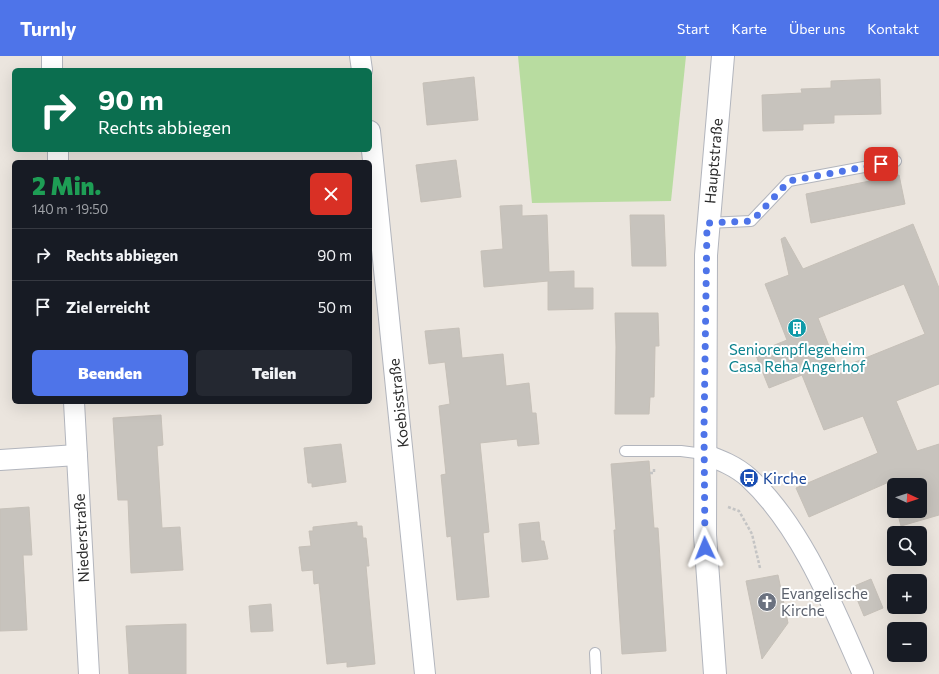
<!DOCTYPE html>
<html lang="de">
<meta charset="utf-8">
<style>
:root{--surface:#171b24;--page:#242831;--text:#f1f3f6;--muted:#9ea1a6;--line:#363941;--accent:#4e74e9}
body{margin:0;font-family:Commissioner,sans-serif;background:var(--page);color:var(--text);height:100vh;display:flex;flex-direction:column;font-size:15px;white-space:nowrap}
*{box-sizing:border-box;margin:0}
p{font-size:13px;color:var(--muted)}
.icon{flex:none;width:22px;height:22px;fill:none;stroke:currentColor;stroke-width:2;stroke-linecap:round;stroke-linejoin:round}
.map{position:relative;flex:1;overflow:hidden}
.sheet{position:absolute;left:12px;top:104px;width:360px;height:244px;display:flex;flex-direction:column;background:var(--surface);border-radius:6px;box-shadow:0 4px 16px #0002}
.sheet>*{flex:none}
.top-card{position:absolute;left:12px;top:12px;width:360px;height:84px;border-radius:6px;box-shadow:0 4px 16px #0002;background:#0b6e4f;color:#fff;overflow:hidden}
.needle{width:26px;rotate:93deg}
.fabs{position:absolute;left:887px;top:422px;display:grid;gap:8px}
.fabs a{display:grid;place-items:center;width:40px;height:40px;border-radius:6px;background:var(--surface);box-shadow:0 4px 16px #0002;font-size:20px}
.pin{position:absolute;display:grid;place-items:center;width:34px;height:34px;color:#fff;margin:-17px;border-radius:8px;box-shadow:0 2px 6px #0006}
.me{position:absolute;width:44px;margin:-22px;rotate:358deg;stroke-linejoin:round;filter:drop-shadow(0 0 3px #0008)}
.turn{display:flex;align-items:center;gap:14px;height:84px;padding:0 20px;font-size:18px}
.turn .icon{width:52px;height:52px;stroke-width:2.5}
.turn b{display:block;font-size:28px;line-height:34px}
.round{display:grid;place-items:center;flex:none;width:42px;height:42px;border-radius:6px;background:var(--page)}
.summary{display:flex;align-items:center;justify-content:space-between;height:68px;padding:0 20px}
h1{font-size:24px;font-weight:800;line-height:30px;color:#1e9e55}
.primary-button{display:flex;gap:8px;margin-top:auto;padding:8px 20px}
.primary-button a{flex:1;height:46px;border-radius:6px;background:var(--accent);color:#fff;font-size:16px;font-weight:800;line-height:46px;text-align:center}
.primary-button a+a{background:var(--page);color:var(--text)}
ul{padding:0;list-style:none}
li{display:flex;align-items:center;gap:12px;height:52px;padding:0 20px;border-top:1px solid var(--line)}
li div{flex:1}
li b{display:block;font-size:15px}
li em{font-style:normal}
header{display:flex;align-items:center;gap:24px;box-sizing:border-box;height:56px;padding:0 20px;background:var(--accent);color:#fff}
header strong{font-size:19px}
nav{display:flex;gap:22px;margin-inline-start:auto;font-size:14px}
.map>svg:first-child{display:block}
.green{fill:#b8dca0}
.building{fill:#c7c3bd;stroke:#c6c0b8;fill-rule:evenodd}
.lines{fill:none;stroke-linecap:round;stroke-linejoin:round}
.lane-casing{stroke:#b2b5bd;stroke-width:12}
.street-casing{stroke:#b2b5bd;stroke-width:22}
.secondary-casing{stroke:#b2b5bd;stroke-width:24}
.path{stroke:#c4c4c4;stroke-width:2.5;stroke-dasharray:3 2;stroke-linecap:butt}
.lane{stroke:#fff;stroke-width:10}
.street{stroke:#fff;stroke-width:20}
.secondary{stroke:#fff;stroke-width:22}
.route{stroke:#4e74e9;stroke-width:7;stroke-dasharray:0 12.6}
.labels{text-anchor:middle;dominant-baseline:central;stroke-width:4;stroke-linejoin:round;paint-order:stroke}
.street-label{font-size:15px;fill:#2b2b2b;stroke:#fff}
.culture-label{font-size:15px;fill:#0d838f;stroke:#fff}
.transit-label{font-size:15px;fill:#164399;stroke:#fff;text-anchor:start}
.worship-label{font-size:15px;fill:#5b616d;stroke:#fff;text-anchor:start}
</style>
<header>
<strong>Turnly</strong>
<nav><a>Start</a><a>Karte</a><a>Über uns</a><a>Kontakt</a></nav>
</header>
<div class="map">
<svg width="939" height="618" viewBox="0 0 939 618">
<rect width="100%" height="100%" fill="#ebe5de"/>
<path class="green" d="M518,0H686L671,145L532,147Z"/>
<g class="building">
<path d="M474,21L478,64L427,69L423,27Z"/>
<path d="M880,23L881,58L834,59V67L803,68V74L763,75L762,39L802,37L801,33L831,32V25Z"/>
<path d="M456,104L461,141L421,146L416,109Z"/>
<path d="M899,119L905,148L811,167L806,138Z"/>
<path d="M522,149V160L547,159L549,216L574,215V232H593V253L548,254V225L484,231L481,195L503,193L500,150Z"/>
<path d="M630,159H664L666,210H632Z"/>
<path d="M913,168L939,232V328L896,345L917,395L939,388V459L901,470L897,455H920V429H894V443L889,426L809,461L796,432L878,397L863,360L824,374L802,319L769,332L755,297L787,284L765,228L789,219L781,183L785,181L803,213ZM904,228L925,278L838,313L818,262Z"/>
<path d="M615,257H658L659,290H655L654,341H650L649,358H615L616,291Z"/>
<path d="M459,272L462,302L503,298L506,330L529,327L532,357H536L539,388L518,390L517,383L480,387L489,476L483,477L489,541L457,544L451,480L447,481L441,419L446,418L439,350L450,348L445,306L429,308L425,275Z"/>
<path d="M161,359L163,389L157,390L162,472L180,471L183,514L131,517L128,444H118L113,362Z"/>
<path d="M341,388L346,426L312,431V427H308L304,392Z"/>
<path d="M649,405L654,472H658L666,595L622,598L614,474H616L611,408Z"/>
<path d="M29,451L32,499H23L27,574L0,575V453Z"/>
<path d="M357,466V470H362L363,482H366L369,510H366L375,608L347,611V606L327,608L319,527L314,528L313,514L302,515L299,491L311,490L309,475H313V471Z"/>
<path d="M539,466L541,485H544L548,503L522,506L519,468Z"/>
<path d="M778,519L788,567L762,603L746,525Z"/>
<path d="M871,523L883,552L864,560L852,531Z"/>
<path d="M271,548L273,575L251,576L249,550Z"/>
<path d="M186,568V618H129L126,570Z"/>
</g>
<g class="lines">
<defs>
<g id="lane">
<path d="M707,167L751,165L789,125L896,105"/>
<path d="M625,395H681L704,398"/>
<path d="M595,597L596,618"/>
</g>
<g id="street">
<path d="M52,0V14"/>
<path d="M360,0L362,14"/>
<path d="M370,75L425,618"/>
<path d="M58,94V106"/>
<path d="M74,346L89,618"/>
<path d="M704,398C720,404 736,410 749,422C802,471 834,553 863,618"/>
<path d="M0,404L77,399"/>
</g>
<path id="secondary" d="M715,618L705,479L706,199L723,0"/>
</defs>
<use href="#lane" class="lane-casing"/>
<use href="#street" class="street-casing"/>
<use href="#secondary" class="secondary-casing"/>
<g class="path">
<path d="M650,417H654V412"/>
<path d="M728,451L739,455L752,478L760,512"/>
</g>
<use href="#lane" class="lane"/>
<use href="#street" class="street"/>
<use href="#secondary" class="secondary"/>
</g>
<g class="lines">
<path class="route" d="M705,492L704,374L707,167L752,165L789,125L881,108"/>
</g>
<defs>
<symbol id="building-disc" viewBox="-11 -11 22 22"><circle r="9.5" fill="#0f9aa8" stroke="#fff"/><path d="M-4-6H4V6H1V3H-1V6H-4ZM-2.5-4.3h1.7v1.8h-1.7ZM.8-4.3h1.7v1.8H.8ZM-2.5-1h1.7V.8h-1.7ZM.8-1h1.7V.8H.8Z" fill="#fff"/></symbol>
<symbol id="bus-disc" viewBox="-11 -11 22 22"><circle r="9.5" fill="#1a4fb4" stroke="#fff"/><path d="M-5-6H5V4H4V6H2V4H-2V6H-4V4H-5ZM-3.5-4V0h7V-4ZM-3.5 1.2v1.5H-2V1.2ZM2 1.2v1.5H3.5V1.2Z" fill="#fff"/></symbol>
<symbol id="church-disc" viewBox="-11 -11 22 22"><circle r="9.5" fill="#6b7280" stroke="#fff"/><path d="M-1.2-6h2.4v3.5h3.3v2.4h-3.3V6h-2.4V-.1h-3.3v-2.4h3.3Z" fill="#fff"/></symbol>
</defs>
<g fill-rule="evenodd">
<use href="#building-disc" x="786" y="261" width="22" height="22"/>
<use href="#bus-disc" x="738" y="411" width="22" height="22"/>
<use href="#church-disc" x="756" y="535" width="22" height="22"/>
</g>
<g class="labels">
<g class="street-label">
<text transform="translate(713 105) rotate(-85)">Hauptstraße</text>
<text transform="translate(398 347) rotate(-96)">Koebisstraße</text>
<text transform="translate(81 482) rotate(-93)">Niederstraße</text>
</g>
<g class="culture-label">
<text x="797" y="293">Seniorenpflegeheim<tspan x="797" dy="17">Casa Reha Angerhof</tspan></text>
</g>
<g class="transit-label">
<text x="763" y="422">Kirche</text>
</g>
<g class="worship-label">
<text x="781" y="537">Evangelische<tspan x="781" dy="17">Kirche</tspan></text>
</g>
</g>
</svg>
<div class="fabs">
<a><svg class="needle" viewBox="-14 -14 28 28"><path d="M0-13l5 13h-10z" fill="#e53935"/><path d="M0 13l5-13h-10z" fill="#9ea1a6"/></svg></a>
<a><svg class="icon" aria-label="search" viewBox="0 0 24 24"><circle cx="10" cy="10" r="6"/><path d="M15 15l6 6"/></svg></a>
<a>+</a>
<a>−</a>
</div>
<div class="pin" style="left:881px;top:108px;background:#d93025"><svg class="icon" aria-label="arrive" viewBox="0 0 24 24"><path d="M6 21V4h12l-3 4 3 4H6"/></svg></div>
<svg class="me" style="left:705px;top:492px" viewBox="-20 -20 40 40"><path d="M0-17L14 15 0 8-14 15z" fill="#4e74e9" stroke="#fff" stroke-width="4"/></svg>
<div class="top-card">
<div class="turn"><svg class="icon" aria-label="right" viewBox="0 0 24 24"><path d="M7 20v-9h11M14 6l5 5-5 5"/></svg><div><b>90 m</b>Rechts abbiegen</div></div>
</div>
<section class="sheet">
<div class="summary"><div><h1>2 Min.</h1><p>140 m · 19:50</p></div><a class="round" style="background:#d93025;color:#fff"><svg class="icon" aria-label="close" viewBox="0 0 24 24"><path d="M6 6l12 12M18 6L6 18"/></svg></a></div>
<ul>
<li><svg class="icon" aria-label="right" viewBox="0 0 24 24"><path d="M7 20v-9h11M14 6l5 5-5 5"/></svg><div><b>Rechts abbiegen</b></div><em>90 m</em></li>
<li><svg class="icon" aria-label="arrive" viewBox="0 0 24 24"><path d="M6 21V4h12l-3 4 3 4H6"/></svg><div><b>Ziel erreicht</b></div><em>50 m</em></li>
</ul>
<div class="primary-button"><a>Beenden</a><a>Teilen</a></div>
</section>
</div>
